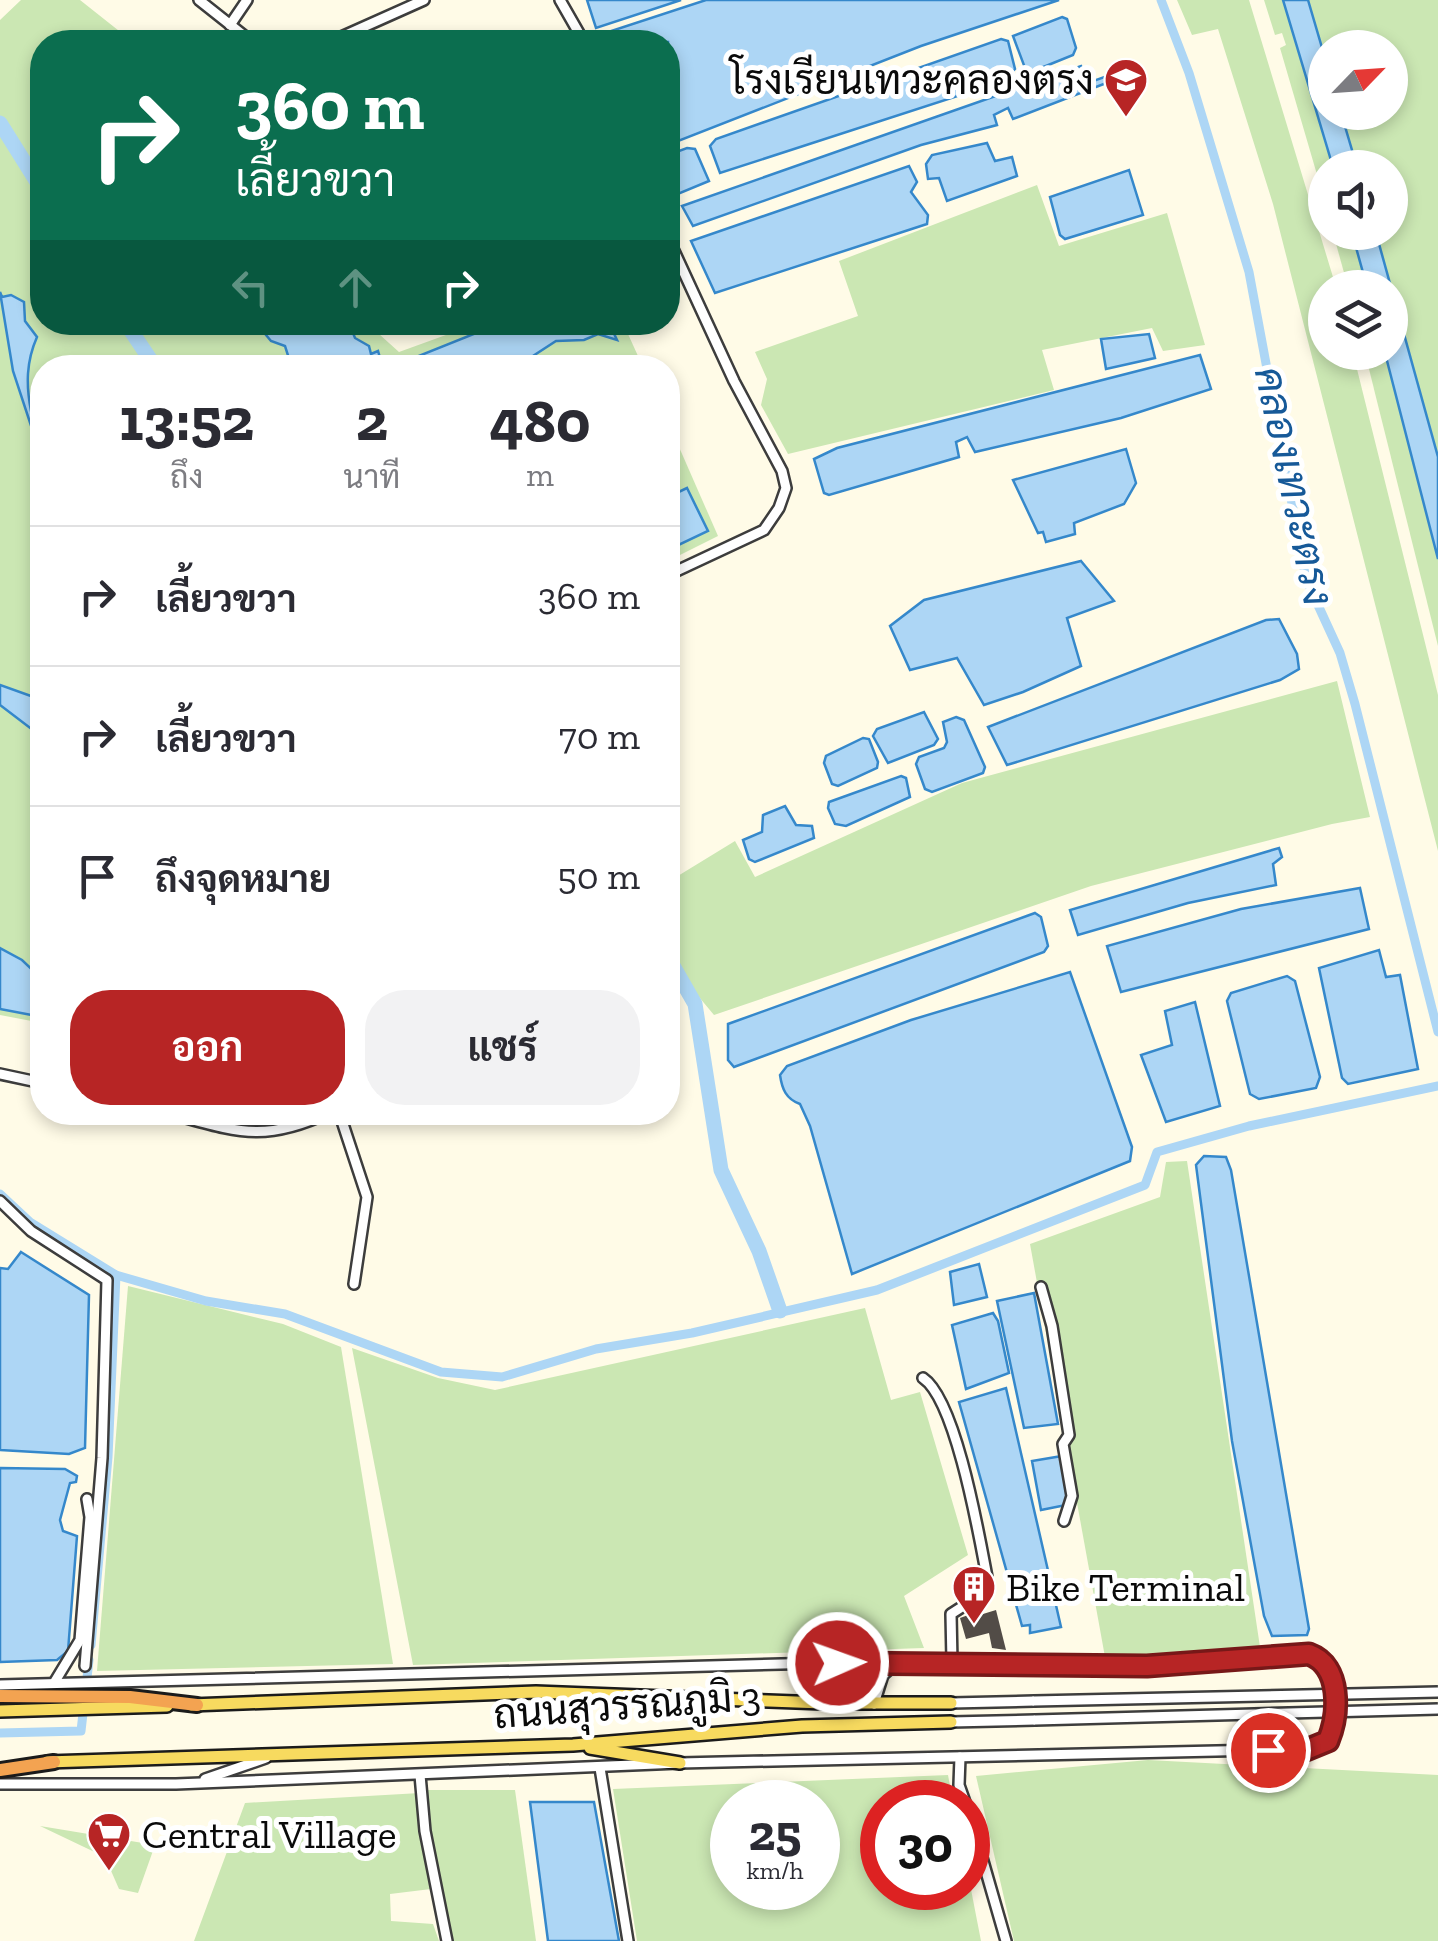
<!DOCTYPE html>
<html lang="th">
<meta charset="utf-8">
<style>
:root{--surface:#fff;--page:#f2f2f3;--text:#2b2b33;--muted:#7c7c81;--line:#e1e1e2;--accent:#b72525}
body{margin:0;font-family:"Zilla Slab",Sarabun,serif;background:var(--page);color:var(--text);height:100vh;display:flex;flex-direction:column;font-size:38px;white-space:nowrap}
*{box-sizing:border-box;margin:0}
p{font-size:32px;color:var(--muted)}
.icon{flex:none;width:55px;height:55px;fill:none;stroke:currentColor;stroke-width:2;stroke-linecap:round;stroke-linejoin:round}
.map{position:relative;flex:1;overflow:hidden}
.details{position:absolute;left:30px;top:355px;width:650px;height:770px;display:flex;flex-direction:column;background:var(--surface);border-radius:40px;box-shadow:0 5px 15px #0003}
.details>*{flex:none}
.guide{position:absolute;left:30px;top:30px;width:650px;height:305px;border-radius:40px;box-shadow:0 5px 15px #0003;background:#0b6e4f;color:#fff;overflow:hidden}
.needle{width:65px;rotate:65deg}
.fabs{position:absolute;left:1308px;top:30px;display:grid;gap:20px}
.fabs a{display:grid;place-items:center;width:100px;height:100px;border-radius:50%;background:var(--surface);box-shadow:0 5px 15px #0003;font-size:50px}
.speed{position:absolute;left:710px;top:1780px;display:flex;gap:20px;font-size:50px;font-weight:700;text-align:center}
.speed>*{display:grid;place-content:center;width:130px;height:130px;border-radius:50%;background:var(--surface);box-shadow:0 5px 15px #0003;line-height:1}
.speed small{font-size:25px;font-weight:400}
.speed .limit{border:15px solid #d22;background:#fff;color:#111}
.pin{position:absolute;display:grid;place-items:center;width:85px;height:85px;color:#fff;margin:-42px;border:5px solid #fff;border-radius:50%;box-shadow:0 2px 10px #0007}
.me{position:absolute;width:110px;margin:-55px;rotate:88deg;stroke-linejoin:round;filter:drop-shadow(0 0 8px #0008)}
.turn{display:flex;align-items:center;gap:35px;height:210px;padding:0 40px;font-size:45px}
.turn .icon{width:130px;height:130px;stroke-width:2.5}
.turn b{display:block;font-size:70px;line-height:85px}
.lanes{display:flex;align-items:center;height:95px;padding:0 40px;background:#0003;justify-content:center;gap:50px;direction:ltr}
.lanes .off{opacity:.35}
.eta{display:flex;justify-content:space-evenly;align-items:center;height:170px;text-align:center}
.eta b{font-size:60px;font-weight:700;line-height:70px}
.button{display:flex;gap:20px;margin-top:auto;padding:20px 40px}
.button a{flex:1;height:115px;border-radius:40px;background:var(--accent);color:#fff;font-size:40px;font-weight:700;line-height:115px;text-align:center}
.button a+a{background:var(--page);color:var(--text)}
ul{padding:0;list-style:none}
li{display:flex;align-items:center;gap:30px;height:140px;padding:0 40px;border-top:2px solid var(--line)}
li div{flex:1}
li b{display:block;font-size:38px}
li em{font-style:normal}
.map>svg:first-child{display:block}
.green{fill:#cbe7b3;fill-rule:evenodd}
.water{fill:#add6f5;stroke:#3588cb;stroke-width:2.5}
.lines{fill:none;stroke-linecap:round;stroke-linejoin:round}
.canal{stroke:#add6f5;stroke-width:9}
.river{stroke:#add6f5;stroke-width:15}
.building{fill:#524c47}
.minor-casing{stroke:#3d3d3d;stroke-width:14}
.major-casing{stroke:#1b1b1b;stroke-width:16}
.highway-casing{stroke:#1b1b1b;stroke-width:18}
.minor{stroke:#fff;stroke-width:9}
.major{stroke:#f7da5f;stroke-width:11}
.highway{stroke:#f3a351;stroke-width:12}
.minor-bridge-casing{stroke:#3d3d3d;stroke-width:14;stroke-linecap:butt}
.minor-bridge{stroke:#fff;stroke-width:9}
.route-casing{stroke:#771818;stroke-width:25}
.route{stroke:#b72525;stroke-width:18}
.labels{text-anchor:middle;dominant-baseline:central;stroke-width:10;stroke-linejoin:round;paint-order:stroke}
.poi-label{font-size:40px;fill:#0a0a0a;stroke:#fff;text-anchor:start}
.street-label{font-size:40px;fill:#0a0a0a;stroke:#fff}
.water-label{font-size:42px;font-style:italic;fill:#165998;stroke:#fff}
</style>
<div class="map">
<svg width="1438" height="1941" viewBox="0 0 1438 1941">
<rect width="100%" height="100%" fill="#fffbe7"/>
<g class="green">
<path d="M21,0H80L133,42H42V322L373,323L379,334L399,352L479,323H623L643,367L42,368V1023L0,1015V20Z"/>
<path d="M1177,0H1249L1336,287L1325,288V352L1353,353L1438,695V851L1273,204L1218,29L1192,35Z"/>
<path d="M1264,0H1283L1333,167L1325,168V202L1280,48L1286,45L1282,33L1275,35Z"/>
<path d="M1308,0H1438V457L1376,233L1390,232V168L1357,167L1341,113L1390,112V48H1325V58Z"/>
<path d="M1037,185L1059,246L1167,213L1205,345L1163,351L1152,328L1042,350L1054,390L788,454L761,405L767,379L755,352L858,316L839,261Z"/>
<path d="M1333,233H1352L1367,287H1348Z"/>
<path d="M1365,353H1385L1438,559V646Z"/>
<path d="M668,422L718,536L668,561Z"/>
<path d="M1337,681L1370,817L1332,824L1091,886L714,1015L694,991L668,942V882L735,841L755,877L962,783Z"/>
<path d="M1187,1161L1260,1647L1105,1657L1030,1244L1160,1197L1166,1162Z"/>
<path d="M128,1286L283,1324L341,1347L393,1664L97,1671Z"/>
<path d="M865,1308L891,1400L920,1392L968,1555L904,1596L924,1648L413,1665L352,1348L438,1378L495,1390Z"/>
<path d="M1148,1760L1438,1775V1941H1014L976,1776Z"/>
<path d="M948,1775L953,1802H882V1888H968V1874L981,1941H637L613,1789ZM732,1802H818V1888H732Z"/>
<path d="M426,1790H515L536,1941H445Z"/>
<path d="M420,1793L431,1889L390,1894L391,1921L433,1924L439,1941H194L245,1803Z"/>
<path d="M40,1826L155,1845L138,1893L119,1889L105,1857Z"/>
</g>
<g class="water">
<path d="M587,0H681L596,28Z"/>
<path d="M706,0H1059L921,46L668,145V42H602L599,35Z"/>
<path d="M1283,0H1308L1325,58V112L1341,113L1357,167H1333Z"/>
<path d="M1062,17L1067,19L1076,48L1073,55L1031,72L1025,68L1013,36Z"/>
<path d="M1001,39L1008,41L1015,69L1004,81L720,173L710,146L716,139Z"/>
<path d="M1081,66L1088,83L1107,76L1109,82L1013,119L1008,108L994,115L997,125L921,145L693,226L682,206Z"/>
<path d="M987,143L995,161L1012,157L1017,176L947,201L939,178L928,179L926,164L932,155Z"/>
<path d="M687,148L695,149L709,181L673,196L668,186V155Z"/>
<path d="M909,166L917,182L911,192L928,215L927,224L715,293L691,241Z"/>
<path d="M1129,170L1143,215L1065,239L1060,235L1050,197Z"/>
<path d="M1352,233H1376L1438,457V559L1385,353L1390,352V288L1367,287Z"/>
<path d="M0,292L2,297L11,295L24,302L25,321L37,337C26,362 26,385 31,411L42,418V459L13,371Z"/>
<path d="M256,323H349L355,338L369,346L371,354L378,351L381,361L394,366L501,323H609L617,340L598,334L584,340L556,341L516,367L292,368L285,346L271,341Z"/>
<path d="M1149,334L1155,358L1106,369L1101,339Z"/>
<path d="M1200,355L1211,389L1121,418L975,452L967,437L956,442L959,457L829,495L824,493L814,459L837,448Z"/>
<path d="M1126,449L1136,483L1124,504L1074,523L1075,534L1046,542L1043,532L1038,533L1013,480Z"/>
<path d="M687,488L708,531L668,550V497Z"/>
<path d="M1081,561L1114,601L1067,618L1081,666L1023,692L984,705L957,658L910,670L890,626L924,600Z"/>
<path d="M1279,619L1297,654L1299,669L1280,680L1007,765L988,727L1266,620Z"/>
<path d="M0,685L42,700V737L0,705Z"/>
<path d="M924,712L938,739L934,745L888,763L873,736L877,729Z"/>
<path d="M956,717L964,720L985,767L983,773L932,792L925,789L916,764L919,757L944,748L947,742L943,722Z"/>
<path d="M863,738L869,739L878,762L877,768L838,786L832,784L824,763L826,756Z"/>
<path d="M901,776L906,778L910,797L846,826L835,824L828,808L829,802Z"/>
<path d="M785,806L796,825L812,826L814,838L755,862L749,859L743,840L762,832L763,815Z"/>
<path d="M1279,848L1282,857L1273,864L1276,885L1188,903L1078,935L1070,910Z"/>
<path d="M1360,888L1369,929L1121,992L1107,946L1241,909Z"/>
<path d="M1035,913L1041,917L1048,946L1044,952L734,1067L728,1060V1024Z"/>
<path d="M0,948L22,960L42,979V1017L0,1009Z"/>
<path d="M1379,950L1386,977L1400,975L1418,1069L1348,1084L1342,1078L1319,968Z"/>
<path d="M1070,972L1132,1147L1130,1161L852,1274L810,1126L800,1104C786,1099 782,1089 780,1075L787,1066L911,1020Z"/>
<path d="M1287,976L1295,981L1320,1077L1316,1088L1259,1099L1250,1094L1227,1001L1231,993Z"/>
<path d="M1195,1002L1220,1106L1166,1122L1141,1055L1172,1045L1165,1011Z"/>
<path d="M1204,1156L1226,1157L1231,1170L1309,1629L1307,1635L1272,1636L1264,1616L1232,1441L1196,1165Z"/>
<path d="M21,1252L89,1295L85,1448L69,1454L0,1450V1268L8,1269Z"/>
<path d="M979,1264L987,1297L954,1305L950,1272Z"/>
<path d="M1034,1293L1058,1424L1024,1428L997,1301Z"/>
<path d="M993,1313L998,1321L1009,1373L966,1389L952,1325Z"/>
<path d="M1006,1388L1061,1627L1030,1633V1625L1022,1626L959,1402Z"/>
<path d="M1062,1456L1071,1504L1041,1510L1032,1461Z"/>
<path d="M0,1468L65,1469L77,1476L76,1482L70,1483L60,1520L63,1531L77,1536L68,1651L57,1660L0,1662Z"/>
<path d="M530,1802H594L619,1941H548Z"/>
</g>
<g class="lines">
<g class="canal">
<path d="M1161,0L1189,73L1249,272L1306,579L1340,653L1355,704L1438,1032"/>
<path d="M0,1194L30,1222L116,1275L206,1301L285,1314L441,1372L502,1377L596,1349L692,1333L877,1290L1145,1185L1157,1152L1249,1126L1438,1086"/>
<path d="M91,1645L108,1457L116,1275"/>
<path d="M0,1733L81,1731L89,1660"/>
</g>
<g class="river">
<path d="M0,123L42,190"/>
<path d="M125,322L156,368"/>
<path d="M668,957L695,1004L721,1170L759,1251L780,1311"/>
</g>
</g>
<path class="building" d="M982,1610L983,1614L996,1610L1006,1650L992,1648L989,1633L966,1639L960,1618Z"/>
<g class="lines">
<defs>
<g id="minor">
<path d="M199,0L252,42"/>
<path d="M560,0L584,42"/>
<path d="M230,25L247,0"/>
<path d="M330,42L424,0"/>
<path d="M668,238L734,381L782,471L786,488L779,508L764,530L668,575"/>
<path d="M0,1074L42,1083"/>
<path d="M164,1112C233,1130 261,1145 330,1112"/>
<path d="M339,1112L367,1197L354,1284"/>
<path d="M0,1201L31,1231L107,1280L102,1458L85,1666"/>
<path d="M1041,1287L1052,1326L1069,1435L1063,1444L1072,1496L1064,1521"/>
<path d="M923,1378C956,1400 979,1535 987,1577L979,1596L951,1614L952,1662"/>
<path d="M54,1683L80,1640L90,1517L87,1499"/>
<path d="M0,1685L897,1661"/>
<path d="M951,1703L1034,1701"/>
<path d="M951,1722L1035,1720"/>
<path d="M960,1757L959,1785L965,1802"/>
<path d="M600,1768L628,1941"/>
<path d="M420,1775L425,1831L447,1941"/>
<path d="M205,1779L266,1758"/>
<path d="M0,1784H176L680,1763L1306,1749L1328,1741C1339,1714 1342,1666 1309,1653L1107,1667L899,1661L883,1675L874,1704"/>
<path d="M968,1809L1006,1941"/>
</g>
<g id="major">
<path d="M191,1705L536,1692L823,1703H951"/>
<path d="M0,1711L167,1706"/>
<path d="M590,1748L680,1763"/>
<path d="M47,1762L573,1745L802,1726L951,1722"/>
</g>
<g id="highway">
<path d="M0,1696L130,1697L197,1705"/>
<path d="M0,1770L54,1762"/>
</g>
</defs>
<use href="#minor" class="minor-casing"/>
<use href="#major" class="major-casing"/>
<use href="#highway" class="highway-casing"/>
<use href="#minor" class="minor"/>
<use href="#major" class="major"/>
<use href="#highway" class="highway"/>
<defs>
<g id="minor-bridge">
<path d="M1034,1701L1438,1692"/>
<path d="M1035,1720L1438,1709"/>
</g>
</defs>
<use href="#minor-bridge" class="minor-bridge-casing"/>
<use href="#minor-bridge" class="minor-bridge"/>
</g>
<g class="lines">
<defs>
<path id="route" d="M838,1663L1147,1666L1309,1654C1342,1666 1339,1714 1328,1741L1306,1750H1268"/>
</defs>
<use href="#route" class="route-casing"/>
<use href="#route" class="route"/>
</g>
<defs>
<symbol id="school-pin" viewBox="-11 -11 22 30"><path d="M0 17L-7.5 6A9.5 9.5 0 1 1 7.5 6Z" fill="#b72525" stroke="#fff"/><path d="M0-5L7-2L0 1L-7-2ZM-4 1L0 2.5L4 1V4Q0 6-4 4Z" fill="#fff"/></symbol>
<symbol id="building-pin" viewBox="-11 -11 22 30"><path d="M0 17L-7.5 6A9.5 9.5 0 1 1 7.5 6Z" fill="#b72525" stroke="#fff"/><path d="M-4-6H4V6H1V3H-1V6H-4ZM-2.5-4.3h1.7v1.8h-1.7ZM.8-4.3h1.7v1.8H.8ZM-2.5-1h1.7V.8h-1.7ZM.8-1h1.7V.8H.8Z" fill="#fff"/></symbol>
<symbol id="supermarket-pin" viewBox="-11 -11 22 30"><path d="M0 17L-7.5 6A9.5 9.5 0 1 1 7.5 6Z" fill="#b72525" stroke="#fff"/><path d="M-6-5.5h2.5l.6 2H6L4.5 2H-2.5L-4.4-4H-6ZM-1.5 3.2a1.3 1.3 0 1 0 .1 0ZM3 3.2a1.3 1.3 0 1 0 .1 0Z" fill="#fff"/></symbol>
</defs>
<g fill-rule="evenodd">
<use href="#school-pin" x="1101" y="55" width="50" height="68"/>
<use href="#building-pin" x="949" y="1562" width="50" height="68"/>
<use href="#supermarket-pin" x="84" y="1809" width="50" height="68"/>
</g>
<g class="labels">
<g class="poi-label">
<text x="1094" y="80" text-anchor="end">โรงเรียนเทวะคลองตรง</text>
<text x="1006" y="1587">Bike Terminal</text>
<text x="142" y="1834">Central Village</text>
</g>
<g class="street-label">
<text transform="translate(627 1705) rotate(-4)">ถนนสุวรรณภูมิ 3</text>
</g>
<g class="water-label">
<text transform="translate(1294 486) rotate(78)">คลองเทวะตรง</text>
</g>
</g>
</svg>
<div class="fabs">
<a><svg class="needle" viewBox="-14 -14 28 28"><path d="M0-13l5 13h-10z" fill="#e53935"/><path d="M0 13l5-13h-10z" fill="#7c7c81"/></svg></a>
<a><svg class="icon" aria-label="sound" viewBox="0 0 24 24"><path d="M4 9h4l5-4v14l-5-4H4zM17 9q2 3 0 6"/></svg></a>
<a><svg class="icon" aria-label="layers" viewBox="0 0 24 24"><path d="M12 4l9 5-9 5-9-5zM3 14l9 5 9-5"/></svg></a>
</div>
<div class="speed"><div>25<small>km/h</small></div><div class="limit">30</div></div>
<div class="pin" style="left:1268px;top:1750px;background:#d93025"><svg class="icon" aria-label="arrive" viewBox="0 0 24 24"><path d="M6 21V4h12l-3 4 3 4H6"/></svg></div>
<svg class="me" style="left:838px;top:1663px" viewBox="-20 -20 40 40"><circle r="17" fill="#b72525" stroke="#fff" stroke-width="3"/><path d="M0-11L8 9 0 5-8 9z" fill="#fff"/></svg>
<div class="guide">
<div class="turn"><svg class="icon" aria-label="right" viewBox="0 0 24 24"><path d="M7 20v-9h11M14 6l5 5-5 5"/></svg><div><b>360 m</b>เลี้ยวขวา</div></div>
<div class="lanes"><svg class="icon off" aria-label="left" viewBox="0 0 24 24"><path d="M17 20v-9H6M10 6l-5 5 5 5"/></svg><svg class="icon off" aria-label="ahead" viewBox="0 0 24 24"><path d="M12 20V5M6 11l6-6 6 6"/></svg><svg class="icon" aria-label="right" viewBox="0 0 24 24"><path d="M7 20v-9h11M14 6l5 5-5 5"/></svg></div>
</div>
<section class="details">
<div class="eta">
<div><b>13:52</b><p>ถึง</p></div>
<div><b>2</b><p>นาที</p></div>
<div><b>480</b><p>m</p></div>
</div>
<ul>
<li><svg class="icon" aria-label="right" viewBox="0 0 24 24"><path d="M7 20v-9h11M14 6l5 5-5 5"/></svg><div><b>เลี้ยวขวา</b></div><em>360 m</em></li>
<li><svg class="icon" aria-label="right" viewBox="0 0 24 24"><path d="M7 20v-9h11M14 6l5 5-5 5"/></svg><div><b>เลี้ยวขวา</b></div><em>70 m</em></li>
<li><svg class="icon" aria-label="arrive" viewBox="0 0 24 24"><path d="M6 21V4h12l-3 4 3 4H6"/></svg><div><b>ถึงจุดหมาย</b></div><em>50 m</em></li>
</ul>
<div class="button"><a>ออก</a><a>แชร์</a></div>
</section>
</div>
